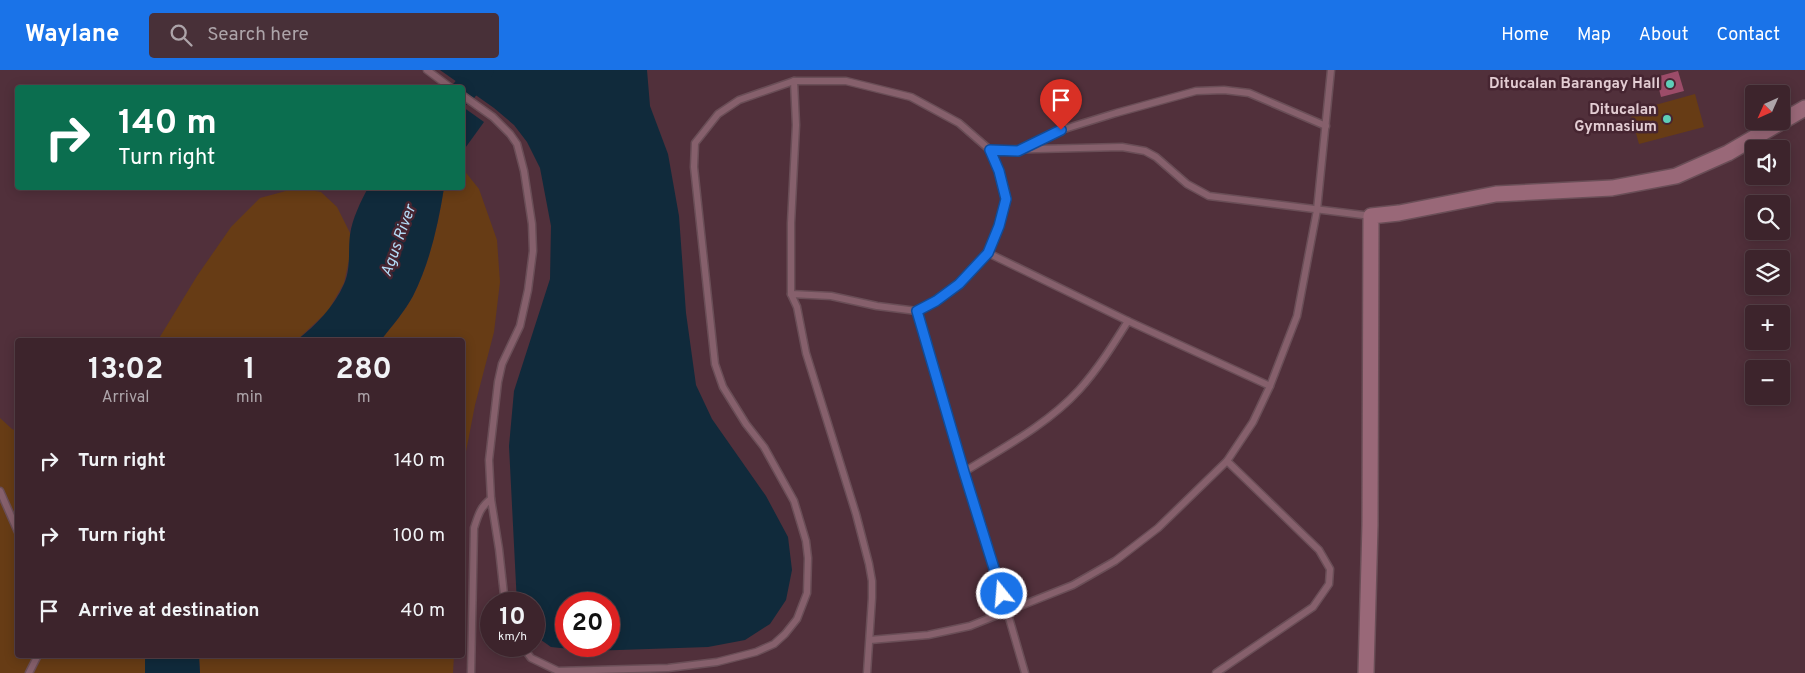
<!DOCTYPE html>
<meta charset="utf-8">
<style>
:root{--surface:#3d242c;--page:#483038;--text:#f1f3f6;--muted:#ada4a9;--line:#564148;--accent:#1a73e8}
body{margin:0;font-family:Overpass,sans-serif;background:var(--page);color:var(--text);height:100vh;display:flex;flex-direction:column;font-size:19px;white-space:nowrap}
*{box-sizing:border-box;margin:0}
p{font-size:16px;color:var(--muted)}
.icon{flex:none;width:28px;height:28px;fill:none;stroke:currentColor;stroke-width:2;stroke-linecap:round;stroke-linejoin:round}
.map{position:relative;flex:1;overflow:hidden}
.sheet{position:absolute;left:15px;top:268px;width:450px;height:320px;display:flex;flex-direction:column;background:var(--surface);border-radius:5px;box-shadow:0 2px 12px #0003,0 0 0 1px var(--line)}
.sheet>*{flex:none}
.banner{position:absolute;left:15px;top:15px;width:450px;height:105px;border-radius:5px;box-shadow:0 2px 12px #0003,0 0 0 1px var(--line);background:#0b6e4f;color:#fff;overflow:hidden}
.needle{width:32px;rotate:225deg}
.tools{position:absolute;left:1745px;top:15px;display:grid;gap:10px}
.tools a{display:grid;place-items:center;width:45px;height:45px;border-radius:5px;background:var(--surface);box-shadow:0 2px 12px #0003,0 0 0 1px var(--line);font-size:25px}
.speed{position:absolute;left:480px;top:522px;display:flex;gap:10px;font-size:25px;font-weight:700;text-align:center}
.speed>*{display:grid;place-content:center;width:65px;height:65px;border-radius:50%;background:var(--surface);box-shadow:0 2px 12px #0003,0 0 0 1px var(--line);line-height:1}
.speed small{font-size:12px;font-weight:400}
.speed .limit{border:8px solid #d22;background:#fff;color:#111}
.pin{position:absolute;display:grid;place-items:center;width:42px;height:42px;color:#fff;margin:-51px -21px;border-radius:50% 50% 50% 0;rotate:-45deg;box-shadow:0 0 5px #0007}
.pin .icon{rotate:45deg}
.me{position:absolute;width:55px;margin:-28px;rotate:343deg;stroke-linejoin:round;filter:drop-shadow(0 0 4px #0008)}
.turn{display:flex;align-items:center;gap:18px;height:105px;padding:0 20px;font-size:22px}
.turn .icon{width:65px;height:65px;stroke-width:2.5}
.turn b{display:block;font-size:35px;line-height:42px}
.eta{display:flex;justify-content:space-evenly;align-items:center;height:85px;text-align:center}
.eta b{font-size:30px;font-weight:700;line-height:35px}
ul{padding:0;list-style:none}
li{display:flex;align-items:center;gap:15px;height:75px;padding:0 20px}
li div{flex:1}
li b{display:block;font-size:19px}
li em{font-style:normal}
header{display:flex;align-items:center;gap:30px;box-sizing:border-box;height:70px;padding:0 25px;background:var(--accent);color:#fff}
header strong{font-size:24px}
nav{display:flex;gap:28px;margin-inline-start:auto;font-size:18px}
.search{width:350px;height:45px;background:var(--page);display:flex;align-items:center;gap:12px;box-sizing:border-box;padding:0 18px;border-radius:5px;color:var(--muted);font-size:19px}
.map>svg:first-child{display:block}
.green{fill:#673c15}
.water{fill:#102a3b;fill-rule:evenodd}
.lines{fill:none;stroke-linecap:round;stroke-linejoin:round}
.river{stroke:#102a3b;stroke-width:25}
.building{fill:#9c4c69}
.lane-casing{stroke:#6a4e57;stroke-width:9}
.secondary-casing{stroke:#6a4e57;stroke-width:18}
.lane{stroke:#86606c;stroke-width:6}
.secondary{stroke:#996878;stroke-width:15}
.route-casing{stroke:#114b97;stroke-width:12}
.route{stroke:#1a73e8;stroke-width:9}
.poi-dot{fill:#5eceb8;stroke:#462531;stroke-width:2}
.labels{text-anchor:middle;dominant-baseline:central;stroke-width:5;stroke-linejoin:round;paint-order:stroke}
.poi-label{font-size:15px;font-weight:bold;fill:#e3cdd3;stroke:#462531;text-anchor:end}
.water-label{font-size:16px;font-style:italic;fill:#b4dbf6;stroke:#462531}
</style>
<header>
<strong>Waylane</strong>
<div class="search"><svg class="icon" aria-label="search" viewBox="0 0 24 24"><circle cx="10" cy="10" r="6"/><path d="M15 15l6 6"/></svg>Search here</div>
<nav><a>Home</a><a>Map</a><a>About</a><a>Contact</a></nav>
</header>
<div class="map">
<svg width="1805" height="603" viewBox="0 0 1805 603">
<rect width="100%" height="100%" fill="#51303b"/>
<g class="green">
<path d="M1695,24L1704,57L1639,74L1630,42Z"/>
<path d="M463,99L479,119L497,170L500,212L494,262L475,335L463,397L462,270H381C392,256 405,241 413,226C430,192 438,155 444,118H462Z"/>
<path d="M297,118L321,122L337,137L350,163L349,190L344,213L328,241L297,270H158L197,206L231,157L260,128Z"/>
<path d="M0,348L12,359L17,361L18,585H145V603H0Z"/>
<path d="M199,585H454L453,603H200Z"/>
</g>
<g class="water">
<path d="M440,0H647L650,36L668,84L679,146L686,243L696,315L712,349L766,426L788,467L792,500L786,530L770,554L745,570L708,577L589,581L551,577L534,565V534H517L509,376L514,321L550,209L551,156L540,98L527,72L514,55L494,38ZM566,534H609V576H566Z"/>
<path d="M463,37L484,52L463,81Z"/>
<path d="M368,118H444C438,155 430,192 413,226C405,241 392,256 381,270H297C316,255 334,237 344,214C351,199 348,181 350,165C352,149 361,131 368,118Z"/>
<path d="M145,585H199L200,603H145Z"/>
</g>
<g class="lines">
<path class="river" d="M462,23L481,0"/>
</g>
<path class="building" d="M1678,1L1684,21L1661,27L1656,7Z"/>
<g class="lines">
<defs>
<g id="lane">
<path d="M427,0L451,18"/>
<path d="M794,11L796,55L791,153V224L797,237L806,283L856,444L869,494L872,511V528L867,603"/>
<path d="M462,25L493,47L510,64L517,74L524,101L532,154L533,181L528,220L520,256L502,294L498,312L489,390L491,429L499,479L505,534"/>
<path d="M1022,79L1061,60L1116,43L1196,21L1224,20L1249,23L1326,56"/>
<path d="M990,80L1122,77L1145,81L1156,87L1187,114L1209,126L1371,146"/>
<path d="M988,183L1128,251L1270,316"/>
<path d="M917,241L964,402L1007,541L1025,603"/>
<path d="M964,402C1003,378 1048,354 1079,320C1098,299 1113,275 1128,251"/>
<path d="M0,421L18,462"/>
<path d="M870,570L928,565L970,556L1073,515L1115,491L1158,458L1227,391L1253,352L1270,316L1297,246L1317,140L1331,0"/>
<path d="M522,576L531,588L558,601L668,598L717,592L756,582L774,574L785,564L797,549L807,523L808,488L806,471L794,431L764,377L746,354L723,317L715,294L694,97L695,73L718,44L739,30L794,11H846L911,27L959,53L990,80L999,101L1006,129L999,156L988,183L959,214L935,231L917,241L877,236L831,226L791,224"/>
<path d="M29,603L38,585"/>
<path d="M471,603L474,458C478,446 480,437 491,429"/>
<path d="M1216,603L1313,537L1329,514L1330,499L1319,480L1227,391"/>
</g>
<path id="secondary" d="M1366,603L1370,455L1371,146L1399,143L1496,124L1612,118L1676,106L1728,83L1805,38"/>
</defs>
<use href="#lane" class="lane-casing"/>
<use href="#secondary" class="secondary-casing"/>
<use href="#lane" class="lane"/>
<use href="#secondary" class="secondary"/>
</g>
<g class="lines">
<defs>
<path id="route" d="M1002,524L964,402L917,241L936,231L959,214L988,183L999,156L1006,129L999,101L990,80L1018,81L1061,60"/>
</defs>
<use href="#route" class="route-casing"/>
<use href="#route" class="route"/>
</g>
<g class="poi-dot">
<circle cx="1670" cy="14" r="5"/>
<circle cx="1667" cy="49" r="5"/>
</g>
<g class="labels">
<g class="poi-label">
<text x="1660" y="14">Ditucalan Barangay Hall</text>
<text x="1657" y="40">Ditucalan<tspan x="1657" dy="17">Gymnasium</tspan></text>
</g>
<g class="water-label">
<text transform="translate(399 171) rotate(-70)">Agus River</text>
</g>
</g>
</svg>
<div class="tools">
<a><svg class="needle" viewBox="-14 -14 28 28"><path d="M0-13l5 13h-10z" fill="#e53935"/><path d="M0 13l5-13h-10z" fill="#ada4a9"/></svg></a>
<a><svg class="icon" aria-label="sound" viewBox="0 0 24 24"><path d="M4 9h4l5-4v14l-5-4H4zM17 9q2 3 0 6"/></svg></a>
<a><svg class="icon" aria-label="search" viewBox="0 0 24 24"><circle cx="10" cy="10" r="6"/><path d="M15 15l6 6"/></svg></a>
<a><svg class="icon" aria-label="layers" viewBox="0 0 24 24"><path d="M12 4l9 5-9 5-9-5zM3 14l9 5 9-5"/></svg></a>
<a>+</a>
<a>−</a>
</div>
<div class="speed"><div>10<small>km/h</small></div><div class="limit">20</div></div>
<div class="pin" style="left:1061px;top:60px;background:#d93025"><svg class="icon" aria-label="arrive" viewBox="0 0 24 24"><path d="M6 21V4h12l-3 4 3 4H6"/></svg></div>
<svg class="me" style="left:1002px;top:524px" viewBox="-20 -20 40 40"><circle r="17" fill="#1a73e8" stroke="#fff" stroke-width="3"/><path d="M0-11L8 9 0 5-8 9z" fill="#fff"/></svg>
<div class="banner">
<div class="turn"><svg class="icon" aria-label="right" viewBox="0 0 24 24"><path d="M7 20v-9h11M14 6l5 5-5 5"/></svg><div><b>140 m</b>Turn right</div></div>
</div>
<section class="sheet">
<div class="eta">
<div><b>13:02</b><p>Arrival</p></div>
<div><b>1</b><p>min</p></div>
<div><b>280</b><p>m</p></div>
</div>
<ul>
<li><svg class="icon" aria-label="right" viewBox="0 0 24 24"><path d="M7 20v-9h11M14 6l5 5-5 5"/></svg><div><b>Turn right</b></div><em>140 m</em></li>
<li><svg class="icon" aria-label="right" viewBox="0 0 24 24"><path d="M7 20v-9h11M14 6l5 5-5 5"/></svg><div><b>Turn right</b></div><em>100 m</em></li>
<li><svg class="icon" aria-label="arrive" viewBox="0 0 24 24"><path d="M6 21V4h12l-3 4 3 4H6"/></svg><div><b>Arrive at destination</b></div><em>40 m</em></li>
</ul>
</section>
</div>
